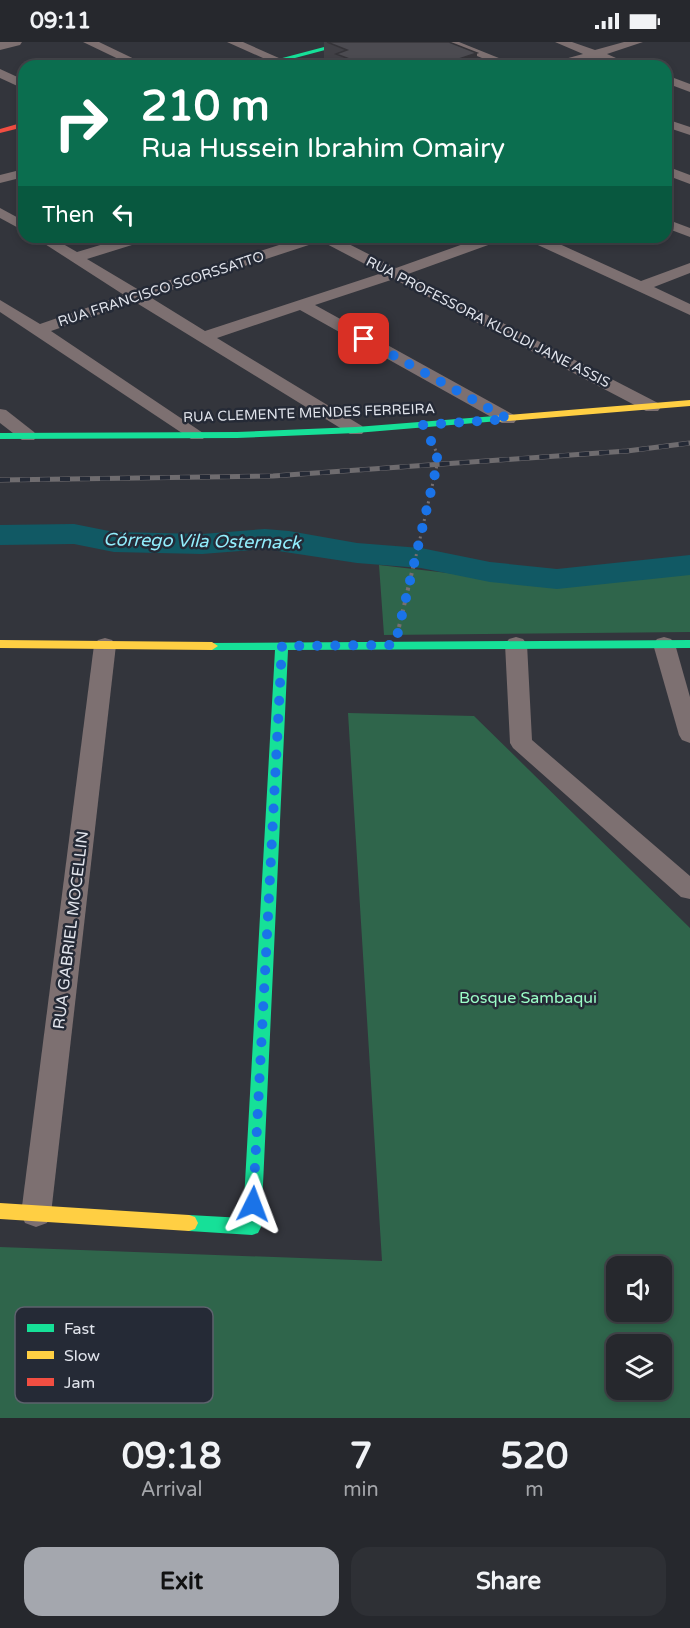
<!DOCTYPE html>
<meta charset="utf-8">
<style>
:root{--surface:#26282d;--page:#2e3035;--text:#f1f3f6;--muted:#a4a6aa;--line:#424449;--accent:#a4a7ae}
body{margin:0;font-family:"Varela Round",sans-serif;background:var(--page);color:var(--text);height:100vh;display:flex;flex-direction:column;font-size:22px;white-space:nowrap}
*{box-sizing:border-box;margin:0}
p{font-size:20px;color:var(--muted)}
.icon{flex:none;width:33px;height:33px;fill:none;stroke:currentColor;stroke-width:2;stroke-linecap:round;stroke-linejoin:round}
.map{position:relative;height:1376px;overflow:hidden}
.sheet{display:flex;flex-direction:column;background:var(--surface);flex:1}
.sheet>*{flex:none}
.top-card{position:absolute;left:18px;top:18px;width:654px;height:183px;border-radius:18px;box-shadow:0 3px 9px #0003,0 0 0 2px var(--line);background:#0b6e4f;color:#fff;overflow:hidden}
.tools{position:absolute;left:606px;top:1214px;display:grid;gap:12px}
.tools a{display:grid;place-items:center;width:66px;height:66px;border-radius:12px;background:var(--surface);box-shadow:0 3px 9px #0003,0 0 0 2px var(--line);font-size:30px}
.pin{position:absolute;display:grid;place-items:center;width:51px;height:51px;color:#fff;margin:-26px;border-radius:12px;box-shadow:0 3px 9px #0006}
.me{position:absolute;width:66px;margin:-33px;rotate:3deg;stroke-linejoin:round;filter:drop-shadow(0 0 4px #0008)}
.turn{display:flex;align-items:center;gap:21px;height:126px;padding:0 24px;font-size:27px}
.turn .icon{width:78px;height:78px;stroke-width:2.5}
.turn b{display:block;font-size:42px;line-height:51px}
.then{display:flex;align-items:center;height:57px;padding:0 24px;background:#0003;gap:12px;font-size:22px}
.eta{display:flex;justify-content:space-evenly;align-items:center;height:102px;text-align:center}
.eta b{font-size:36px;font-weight:700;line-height:42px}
.button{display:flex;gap:12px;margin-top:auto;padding:12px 24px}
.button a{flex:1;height:69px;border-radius:18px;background:var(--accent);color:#111;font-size:24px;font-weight:700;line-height:69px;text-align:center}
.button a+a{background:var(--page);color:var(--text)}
.status{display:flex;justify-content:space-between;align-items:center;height:42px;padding:0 30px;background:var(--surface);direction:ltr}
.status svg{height:16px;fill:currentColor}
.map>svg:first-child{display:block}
.green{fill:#2f654b;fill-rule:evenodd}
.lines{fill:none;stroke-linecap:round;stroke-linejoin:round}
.river{fill:#115964;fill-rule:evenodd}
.path-far1{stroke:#756e70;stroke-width:3;stroke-dasharray:2 4;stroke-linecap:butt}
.path{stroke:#756e70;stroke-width:4;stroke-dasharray:3 4.5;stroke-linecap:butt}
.street{fill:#7d7071;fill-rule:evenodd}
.fast{fill:#16e098;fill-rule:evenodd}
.slow{fill:#ffcf43;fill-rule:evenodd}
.jam{fill:#f24e42;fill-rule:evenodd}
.rail-casing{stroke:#6f6c6f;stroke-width:5}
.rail{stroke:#252a36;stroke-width:4;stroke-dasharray:10;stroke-linecap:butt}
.wall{fill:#414046}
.shaded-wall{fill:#353439}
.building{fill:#4c4b51;stroke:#353439;stroke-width:1.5}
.route{stroke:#1a73e8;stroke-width:10;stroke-dasharray:0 18}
.labels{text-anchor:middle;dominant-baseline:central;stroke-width:5;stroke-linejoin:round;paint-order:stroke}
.far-street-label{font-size:14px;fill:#e1e4ec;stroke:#252a36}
.street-label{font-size:16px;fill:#e1e4ec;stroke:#252a36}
.park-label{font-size:16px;fill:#9bfdc7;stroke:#252a36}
.water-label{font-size:18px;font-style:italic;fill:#92eefd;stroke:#252a36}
.key{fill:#252a36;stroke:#5d626d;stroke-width:1.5}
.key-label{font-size:16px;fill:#e1e4ec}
</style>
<div class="status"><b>09:11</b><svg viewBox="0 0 49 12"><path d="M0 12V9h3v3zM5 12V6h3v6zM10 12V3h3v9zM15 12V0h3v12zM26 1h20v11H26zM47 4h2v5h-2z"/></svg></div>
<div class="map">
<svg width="690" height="1376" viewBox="0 0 690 1376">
<rect width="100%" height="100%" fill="#33353c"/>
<g class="green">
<path d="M379,523L558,544L690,529V590L384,593Z"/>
<path d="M348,671L474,674L690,886V1376H0V1205L382,1219ZM616,1224H662V1269H616ZM616,1302H662V1347H616Z"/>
</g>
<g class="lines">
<path class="river" d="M74,482L114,490L202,492L265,487L289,489L357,501L421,506L490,520L557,527L690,513V533L557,547L490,540L421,526L357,521L265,507L202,512L114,510L74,502L0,503V483Z"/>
<path class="path-far1" d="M416,514L437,423V411L430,397"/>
<path class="path" d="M399,585L416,513"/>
<g class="street">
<path d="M0,0H22L20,3L0,8Z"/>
<path d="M83,0H99L149,24H133Z"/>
<path d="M227,0H243L297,24H281Z"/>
<path d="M442,0H459L519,24H502Z"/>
<path d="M555,0H572L595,8L624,0H643L607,12L634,24H617L594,16L567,24H548L550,21L583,12Z"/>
<path d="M0,27L24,38V47L0,36Z"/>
<path d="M666,33L690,42V50L666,41Z"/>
<path d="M666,77L690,85V93L666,85Z"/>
<path d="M666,124L690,133V142L666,133Z"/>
<path d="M24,127V135L0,141V133Z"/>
<path d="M0,166L24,179V189L0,176Z"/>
<path d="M666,177L690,186V195L666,186Z"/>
<path d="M34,195H51L77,210L127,195H150L148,198L87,217L139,248L304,195H335L396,226L483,195H504L502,198L408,232L658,361L661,365L658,369H646L394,237L315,263L514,373L517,377L514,381H502L300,268L217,296L362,384L365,388L362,392H350L135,260L51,289L206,393L203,397H191L0,270V258L40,282L124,253ZM321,199L382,231L205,289L150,255Z"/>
<path d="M525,195H544L641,239L690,221V231L654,245L690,262V273L527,198Z"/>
<path d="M0,367L6,368L34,390L37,394L34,398H22L0,381Z"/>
<path d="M516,595L523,597L527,602L532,698L690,834V857L681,855L513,706L510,701L505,602L509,597Z"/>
<path d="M664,595L671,597L675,602L690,655V701L682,698L679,693L653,602L657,597Z"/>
<path d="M105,596L112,598L116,603L51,1172L47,1181L36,1185L25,1181L21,1172L94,603L98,598Z"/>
</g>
<g class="fast">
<path d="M343,0H355L265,24H252Z"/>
<path d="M495,374L499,375V379L356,391L237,396L0,397V391L237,390L356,385Z"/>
<path d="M690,598V606L288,608L261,1185L258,1191L252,1193L189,1189L183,1187L180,1181L183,1175L189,1173L243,1176L275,608H212L208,607L206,604L208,601Z"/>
</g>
<g class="slow">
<path d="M690,358V364L495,380L490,377L495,374Z"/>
<path d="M0,598L212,600L218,604L212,608L0,606Z"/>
<path d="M0,1161L189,1173L195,1175L198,1181L195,1187L189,1189L0,1177Z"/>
</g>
<path class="jam" d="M21,81H24V85L0,91V87Z"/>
<defs>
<path id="rail" d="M0,438L273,434L627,409L690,401"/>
</defs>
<use href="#rail" class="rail-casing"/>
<use href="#rail" class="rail"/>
</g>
<path class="wall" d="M324,0H449L477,24H332L324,21Z"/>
<path class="shaded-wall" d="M477,11V24H438Z"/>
<path class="building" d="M327,0H449L477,11L438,24H368L336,12L347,8Z"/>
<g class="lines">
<path class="route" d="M253,1162L282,604L395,603L437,423V411L423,383L508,377L364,297"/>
</g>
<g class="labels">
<g class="far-street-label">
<text transform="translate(161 247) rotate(-18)">RUA FRANCISCO SCORSSATTO</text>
<text transform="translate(488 280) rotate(27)">RUA PROFESSORA KLOLDI JANE ASSIS</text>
<text transform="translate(309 371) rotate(-2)">RUA CLEMENTE MENDES FERREIRA</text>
</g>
<g class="street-label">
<text transform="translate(71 888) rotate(-83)">RUA GABRIEL MOCELLIN</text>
</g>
<g class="park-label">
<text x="528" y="956">Bosque Sambaqui</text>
</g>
<g class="water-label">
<text transform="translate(202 499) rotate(1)">Córrego Vila Osternack</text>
</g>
</g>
<rect x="15" y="1265" width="198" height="96" rx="9" class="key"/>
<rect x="27" y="1282" width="27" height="8" fill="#16e098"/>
<rect x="27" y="1309" width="27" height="8" fill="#ffcf43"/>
<rect x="27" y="1336" width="27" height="8" fill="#f24e42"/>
<g class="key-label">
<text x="64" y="1292">Fast</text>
<text x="64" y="1319">Slow</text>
<text x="64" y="1346">Jam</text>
</g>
</svg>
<div class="tools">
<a><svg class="icon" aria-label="sound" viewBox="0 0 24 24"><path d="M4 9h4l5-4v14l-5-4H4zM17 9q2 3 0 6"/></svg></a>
<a><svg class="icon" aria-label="layers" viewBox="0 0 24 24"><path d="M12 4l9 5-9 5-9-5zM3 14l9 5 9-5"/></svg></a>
</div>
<div class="pin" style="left:364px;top:297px;background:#d93025"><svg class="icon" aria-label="arrive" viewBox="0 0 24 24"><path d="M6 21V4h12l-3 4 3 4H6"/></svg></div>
<svg class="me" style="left:253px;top:1162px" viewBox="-20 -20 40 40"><path d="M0-17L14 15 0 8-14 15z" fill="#1a73e8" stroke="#fff" stroke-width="4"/></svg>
<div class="top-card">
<div class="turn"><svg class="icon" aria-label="right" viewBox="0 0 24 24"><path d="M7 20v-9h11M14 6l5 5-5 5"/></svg><div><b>210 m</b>Rua Hussein Ibrahim Omairy</div></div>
<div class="then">Then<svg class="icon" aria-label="left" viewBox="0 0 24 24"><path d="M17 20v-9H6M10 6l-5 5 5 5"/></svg></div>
</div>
</div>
<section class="sheet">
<div class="eta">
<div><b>09:18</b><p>Arrival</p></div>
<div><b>7</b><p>min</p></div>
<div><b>520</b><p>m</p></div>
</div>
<div class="button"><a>Exit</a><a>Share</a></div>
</section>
